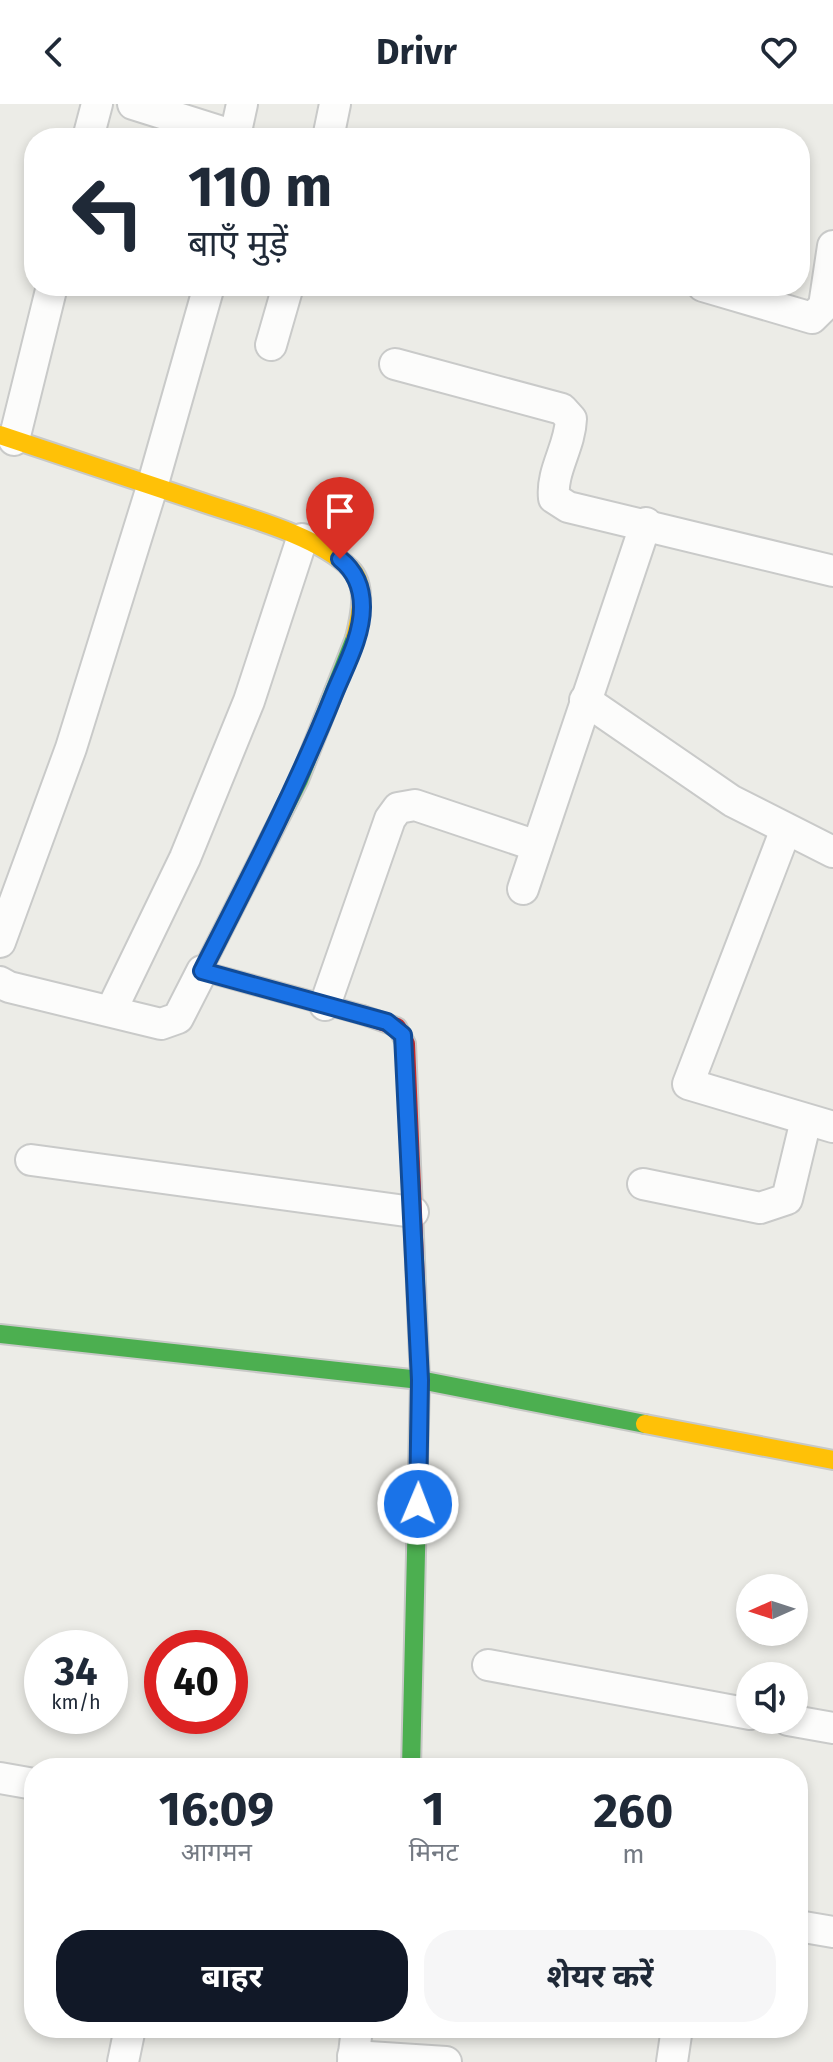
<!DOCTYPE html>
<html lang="hi">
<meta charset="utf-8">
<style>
:root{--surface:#fff;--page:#f6f6f7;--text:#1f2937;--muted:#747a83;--accent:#111827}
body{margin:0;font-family:"Fira Sans","Noto Sans Devanagari",sans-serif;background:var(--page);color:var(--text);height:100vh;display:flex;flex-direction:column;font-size:30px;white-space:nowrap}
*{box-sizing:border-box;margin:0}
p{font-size:26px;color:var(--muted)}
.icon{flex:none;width:44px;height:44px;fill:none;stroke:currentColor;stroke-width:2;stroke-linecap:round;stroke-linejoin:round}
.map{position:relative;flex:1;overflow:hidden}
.side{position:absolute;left:24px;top:1654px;width:784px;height:280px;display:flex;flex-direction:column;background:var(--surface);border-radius:32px;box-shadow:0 4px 12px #0003}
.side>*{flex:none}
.banner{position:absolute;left:24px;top:24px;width:786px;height:168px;border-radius:32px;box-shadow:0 4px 12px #0003;background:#fff;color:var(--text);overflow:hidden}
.needle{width:52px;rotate:267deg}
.fabs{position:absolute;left:736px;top:1470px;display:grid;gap:16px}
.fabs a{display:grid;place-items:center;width:72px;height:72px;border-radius:50%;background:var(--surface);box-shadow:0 4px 12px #0003;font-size:40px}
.speed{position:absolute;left:24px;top:1526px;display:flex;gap:16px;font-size:40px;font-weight:700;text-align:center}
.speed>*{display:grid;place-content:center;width:104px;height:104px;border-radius:50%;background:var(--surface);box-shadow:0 4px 12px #0003;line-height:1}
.speed small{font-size:20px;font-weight:400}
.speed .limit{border:12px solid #d22;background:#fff;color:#111}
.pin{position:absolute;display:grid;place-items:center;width:68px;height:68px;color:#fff;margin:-82px -34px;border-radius:50% 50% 50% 0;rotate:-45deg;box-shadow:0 0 8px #0007}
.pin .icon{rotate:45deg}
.me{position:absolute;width:88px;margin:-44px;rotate:1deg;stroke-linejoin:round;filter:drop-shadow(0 0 6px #0008)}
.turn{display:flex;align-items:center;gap:28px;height:168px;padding:0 32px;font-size:36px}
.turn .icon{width:104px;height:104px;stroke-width:2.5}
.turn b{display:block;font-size:56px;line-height:68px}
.eta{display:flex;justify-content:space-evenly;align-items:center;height:136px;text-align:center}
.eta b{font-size:48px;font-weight:700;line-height:56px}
.action{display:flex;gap:16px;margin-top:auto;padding:16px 32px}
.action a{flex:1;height:92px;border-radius:32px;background:var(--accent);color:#fff;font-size:32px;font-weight:700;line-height:92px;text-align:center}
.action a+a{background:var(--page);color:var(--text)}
header{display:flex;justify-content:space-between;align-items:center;height:104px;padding:0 32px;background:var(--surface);font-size:36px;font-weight:700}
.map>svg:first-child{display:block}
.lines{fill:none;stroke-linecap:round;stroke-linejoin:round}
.street-casing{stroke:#c9cac9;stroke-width:34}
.fast-casing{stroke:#c8c9c7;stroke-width:22}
.slow-casing{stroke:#c8c9c7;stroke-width:22}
.jam-casing{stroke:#c8c9c7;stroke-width:22}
.street{stroke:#fcfcfb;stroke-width:30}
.fast{stroke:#4caf50;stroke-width:18}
.slow{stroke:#ffc107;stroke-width:18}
.jam{stroke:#c62828;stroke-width:18}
.route-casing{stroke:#114b97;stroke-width:20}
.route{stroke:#1a73e8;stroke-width:14}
</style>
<header><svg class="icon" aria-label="back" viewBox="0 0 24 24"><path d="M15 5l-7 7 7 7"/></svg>Drivr<svg class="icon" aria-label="heart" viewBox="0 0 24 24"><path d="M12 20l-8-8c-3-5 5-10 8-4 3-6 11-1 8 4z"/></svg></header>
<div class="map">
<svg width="833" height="1958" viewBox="0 0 833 1958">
<rect width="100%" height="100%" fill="#ecece7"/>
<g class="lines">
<defs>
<g id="street">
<path d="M133,0L241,34"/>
<path d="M235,32L242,0"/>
<path d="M88,34L97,0"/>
<path d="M328,34L335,0"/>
<path d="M703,182L812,214L824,202L833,142"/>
<path d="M271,241L288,182"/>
<path d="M395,260L562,305L571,315C570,343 551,367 554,394L568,403L833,467"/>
<path d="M14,336L52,182"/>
<path d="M585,596L732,697L833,748"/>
<path d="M786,725L688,980L833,1023"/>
<path d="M523,785L646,419"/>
<path d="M0,838L71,644L152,383L209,182"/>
<path d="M0,878L9,883L161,920L178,914L202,867"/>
<path d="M325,901L390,715L398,704L415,701L537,742"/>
<path d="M111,907L185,754L249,597L302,435"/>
<path d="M31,1056L413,1108"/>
<path d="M643,1080L760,1104L787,1095L806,1016"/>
<path d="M488,1561L750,1610"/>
<path d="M788,1616L833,1624"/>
<path d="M0,1674L34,1680"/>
<path d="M798,1822L833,1828"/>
<path d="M353,1952L446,1958"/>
<path d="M123,1958L130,1924"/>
<path d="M353,1958L357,1924"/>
<path d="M672,1958L677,1924"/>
</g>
<g id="fast">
<path d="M355,534L299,676L202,867L363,911"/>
<path d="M0,1230L420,1276L645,1320"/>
<path d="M411,1664L420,1276L417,1204"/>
</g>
<g id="slow">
<path d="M0,331C66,353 132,375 198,397C244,413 315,430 350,464C368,481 360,513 355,534"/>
<path d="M645,1320L833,1356"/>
</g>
<path id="jam" d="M363,911L397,923L406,940L417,1204"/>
</defs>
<use href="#street" class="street-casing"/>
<use href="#fast" class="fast-casing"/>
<use href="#slow" class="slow-casing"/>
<use href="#jam" class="jam-casing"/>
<use href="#street" class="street"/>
<use href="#fast" class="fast"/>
<use href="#slow" class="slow"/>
<use href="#jam" class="jam"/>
</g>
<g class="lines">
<defs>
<path id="route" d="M340,455C355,467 362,483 362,503C362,533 345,563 334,590C296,685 249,775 202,867L387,918L403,931L420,1276L418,1400"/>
</defs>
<use href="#route" class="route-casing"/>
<use href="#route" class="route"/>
</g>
</svg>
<div class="fabs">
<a><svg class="needle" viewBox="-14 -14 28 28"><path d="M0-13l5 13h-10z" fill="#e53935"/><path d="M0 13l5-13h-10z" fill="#747a83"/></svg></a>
<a><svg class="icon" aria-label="sound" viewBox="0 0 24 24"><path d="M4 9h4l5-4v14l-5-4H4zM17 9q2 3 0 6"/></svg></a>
</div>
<div class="speed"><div>34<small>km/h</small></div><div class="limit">40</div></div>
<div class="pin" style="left:340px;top:455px;background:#d93025"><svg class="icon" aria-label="arrive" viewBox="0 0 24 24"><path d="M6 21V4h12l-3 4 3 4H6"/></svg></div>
<svg class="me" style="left:418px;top:1400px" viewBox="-20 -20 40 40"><circle r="17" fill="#1a73e8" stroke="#fff" stroke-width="3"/><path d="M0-11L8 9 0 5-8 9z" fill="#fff"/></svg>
<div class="banner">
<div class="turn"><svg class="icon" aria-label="left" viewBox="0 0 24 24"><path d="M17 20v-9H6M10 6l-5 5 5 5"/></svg><div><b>110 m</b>बाएँ मुड़ें</div></div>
</div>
<section class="side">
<div class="eta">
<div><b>16:09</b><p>आगमन</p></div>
<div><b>1</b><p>मिनट</p></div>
<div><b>260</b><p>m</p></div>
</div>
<div class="action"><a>बाहर</a><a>शेयर करें</a></div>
</section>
</div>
